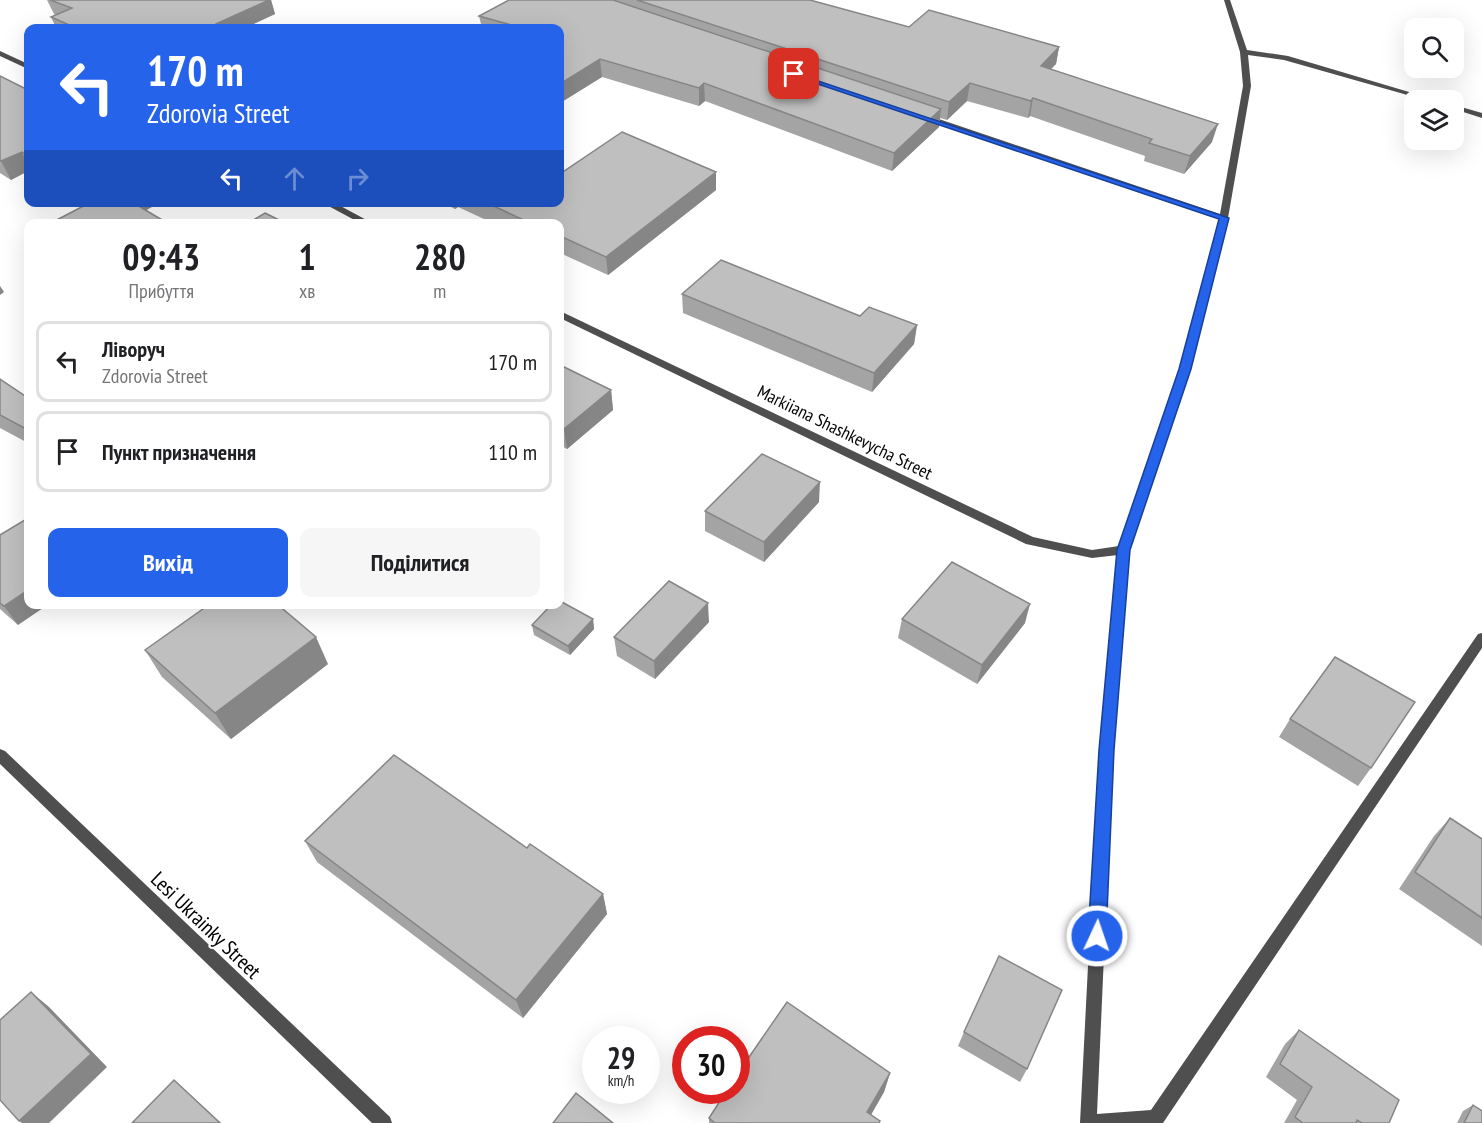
<!DOCTYPE html>
<html lang="uk">
<meta charset="utf-8">
<style>
:root{--surface:#fff;--page:#f6f6f6;--text:#202124;--muted:#757577;--line:#e0e0e0;--accent:#2563eb}
body{margin:0;font-family:"PT Sans Narrow",sans-serif;background:var(--page);color:var(--text);height:100vh;display:flex;flex-direction:column;font-size:22px;white-space:nowrap}
*{box-sizing:border-box;margin:0}
p{font-size:20px;color:var(--muted)}
.icon{flex:none;width:33px;height:33px;fill:none;stroke:currentColor;stroke-width:2;stroke-linecap:round;stroke-linejoin:round}
.map{position:relative;flex:1;overflow:hidden}
.drawer{position:absolute;left:24px;top:219px;width:540px;height:390px;display:flex;flex-direction:column;background:var(--surface);border-radius:12px;box-shadow:0 6px 24px #0002}
.drawer>*{flex:none}
.banner{position:absolute;left:24px;top:24px;width:540px;height:183px;border-radius:12px;box-shadow:0 6px 24px #0002;background:#2563eb;color:#fff;overflow:hidden}
.tools{position:absolute;left:1404px;top:18px;display:grid;gap:12px}
.tools a{display:grid;place-items:center;width:60px;height:60px;border-radius:12px;background:var(--surface);box-shadow:0 6px 24px #0002;font-size:30px}
.speed{position:absolute;left:582px;top:1026px;display:flex;gap:12px;font-size:30px;font-weight:700;text-align:center}
.speed>*{display:grid;place-content:center;width:78px;height:78px;border-radius:50%;background:var(--surface);box-shadow:0 6px 24px #0002;line-height:1}
.speed small{font-size:15px;font-weight:400}
.speed .limit{border:9px solid #d22;background:#fff;color:#111}
.pin{position:absolute;display:grid;place-items:center;width:51px;height:51px;color:#fff;margin:-26px;border-radius:12px;box-shadow:0 3px 9px #0006}
.me{position:absolute;width:66px;margin:-33px;rotate:3deg;stroke-linejoin:round;filter:drop-shadow(0 0 4px #0008)}
.turn{display:flex;align-items:center;gap:21px;height:126px;padding:0 24px;font-size:27px}
.turn .icon{width:78px;height:78px;stroke-width:2.5}
.turn b{display:block;font-size:42px;line-height:51px}
.lanes{display:flex;align-items:center;height:57px;padding:0 24px;background:#0003;justify-content:center;gap:30px;direction:ltr}
.lanes .off{opacity:.35}
.eta{display:flex;justify-content:space-evenly;align-items:center;height:102px;text-align:center}
.eta b{font-size:36px;font-weight:800;line-height:42px}
.primary-button{display:flex;gap:12px;margin-top:auto;padding:12px 24px}
.primary-button a{flex:1;height:69px;border-radius:12px;background:var(--accent);color:#fff;font-size:24px;font-weight:800;line-height:69px;text-align:center}
.primary-button a+a{background:var(--page);color:var(--text)}
ul{padding:0;list-style:none}
li{display:flex;align-items:center;gap:18px;height:81px;margin:0 12px 9px;padding:0 12px;border:3px solid var(--line);border-radius:12px}
li div{flex:1}
li b{display:block;font-size:22px}
li em{font-style:normal}
.map>svg:first-child{display:block}
.lines{fill:none;stroke-linecap:round;stroke-linejoin:round}
.street{fill:#4f4f4f;fill-rule:evenodd}
.wall{fill:#a4a4a4}
.shaded-wall{fill:#868686}
.building{fill:#bfbfbf;stroke:#868686;stroke-width:1.5}
.route{fill:#2563eb;stroke:#184099;stroke-width:1.5}
.labels{text-anchor:middle;dominant-baseline:central;stroke-width:4.5;stroke-linejoin:round;paint-order:stroke}
.street-label{font-size:18px;fill:#000;stroke:#fff}
.near-street-label{font-size:21px;fill:#000;stroke:#fff}
</style>
<div class="map">
<svg width="1482" height="1123" viewBox="0 0 1482 1123">
<rect width="100%" height="100%" fill="#fff"/>
<g class="lines">
<g class="street">
<path d="M1224,0H1230L1247,50L1288,56L1436,100H1425L1284,60L1248,55L1251,86L1228,218L1190,369L1130,550L1113,750L1097,1114L1151,1110L1478,634L1482,633V648L1163,1123H1080L1099,750L1118,555L1092,558L1026,544L560,318V311L1033,537L1092,550L1119,546L1180,369L1219,219L920,117L927,115L1220,214L1243,86L1240,52Z"/>
<path d="M0,51L28,64V69L0,56Z"/>
<path d="M1454,105L1482,113V118L1454,109Z"/>
<path d="M321,202H333L374,224H362Z"/>
<path d="M0,749L5,751L390,1117L392,1123H372L0,764Z"/>
</g>
</g>
<g class="wall">
<path d="M47,0H271L275,14L245,28H56L51,17L56,15L54,14Z"/>
<path d="M509,0H810L909,27L1059,47L1056,64L1050,69L1212,142L1184,174L1144,161L1145,156L1030,116L1028,118L967,101L947,120L940,118L939,127L892,171L705,101L699,106L602,77L560,103V28H482L479,16Z"/>
<path d="M0,76L28,90V171L11,180L0,173Z"/>
<path d="M716,172V190L608,275L560,253V224H495L458,207L455,209L441,202H560Z"/>
<path d="M682,294L860,316L917,325L914,344L872,392L683,313Z"/>
<path d="M560,365L611,390L613,410L567,449L560,445Z"/>
<path d="M0,379L28,398V443L0,428Z"/>
<path d="M819,502L764,562L705,531V511Z"/>
<path d="M0,535L18,625L0,609Z"/>
<path d="M593,619L594,629L570,655L534,635L532,625Z"/>
<path d="M902,619L1025,623L977,684L898,638Z"/>
<path d="M709,622L655,679L617,656L614,637Z"/>
<path d="M145,650L328,664L231,739L162,677Z"/>
<path d="M1290,719L1371,768L1358,786L1279,737Z"/>
<path d="M1450,818L1482,839V946L1399,889L1434,836Z"/>
<path d="M305,841L527,848L603,894L607,914L523,1018L317,862Z"/>
<path d="M1299,1030L1389,1123H1284L1297,1100L1266,1077L1285,1044Z"/>
<path d="M964,1032L1027,1069L1020,1082L958,1046Z"/>
<path d="M890,1073L884,1092L871,1115L880,1121L879,1123H709V1118Z"/>
<path d="M1473,1105L1482,1123H1457L1463,1111Z"/>
</g>
<g class="shaded-wall">
<path d="M269,0H271L275,14L245,28H217L216,24Z"/>
<path d="M1059,47L1056,64L1037,84L1041,66Z"/>
<path d="M600,59L602,77L560,103V84Z"/>
<path d="M704,83L705,101L699,106V88Z"/>
<path d="M970,83L967,101L947,120L949,102Z"/>
<path d="M1033,98L1030,116L1028,118L1031,101Z"/>
<path d="M941,109L939,127L892,171L894,153Z"/>
<path d="M1218,124L1212,142L1184,174L1190,156Z"/>
<path d="M22,152L28,166V171L11,180L1,161Z"/>
<path d="M716,172V190L608,275L606,257Z"/>
<path d="M127,202H161L134,217Z"/>
<path d="M453,202H457L458,207L455,209Z"/>
<path d="M0,286L4,292L0,295Z"/>
<path d="M917,325L914,344L872,392L874,373Z"/>
<path d="M611,390L613,410L567,449L564,429Z"/>
<path d="M820,482L819,502L764,562V542Z"/>
<path d="M28,590V604H49L18,625L4,606Z"/>
<path d="M708,603L709,622L655,679L654,661Z"/>
<path d="M1030,604L1025,623L977,684L982,665Z"/>
<path d="M593,619L594,629L570,655L568,646Z"/>
<path d="M316,637L328,664L231,739L215,713Z"/>
<path d="M603,894L607,914L523,1018L516,1000Z"/>
<path d="M31,992L49,1007L107,1067L49,1123H22L19,1121Z"/>
<path d="M890,1073L884,1092L866,1123L867,1112Z"/>
<path d="M174,1080L195,1099L221,1123H220Z"/>
</g>
<g class="building">
<path d="M50,0H269L216,24L217,28H76L51,17L72,8Z"/>
<path d="M509,0H613L941,109L894,153L704,83L699,88L600,59L560,84V41L561,40H560V28H522L479,16Z"/>
<path d="M637,0H810L909,27L929,10L1059,47L1041,66L1218,124L1190,156L1149,143L1152,139L1033,98L1031,101L970,83L949,102Z"/>
<path d="M0,76L28,90V156L22,152L1,161L0,160Z"/>
<path d="M622,132L716,172L606,257L560,236V224H532L485,202H560V174Z"/>
<path d="M91,202H132L169,224H49Z"/>
<path d="M265,213L287,224H247Z"/>
<path d="M721,260L860,316L869,307L917,325L874,373L682,294Z"/>
<path d="M560,365L611,390L564,429L560,427Z"/>
<path d="M0,379L28,398V430L0,415Z"/>
<path d="M762,454L820,482L764,542L705,511Z"/>
<path d="M28,518V590L4,606L0,603V535Z"/>
<path d="M952,562L1030,604L982,665L902,619Z"/>
<path d="M669,581L708,603L654,661L614,637Z"/>
<path d="M560,601L593,619L568,646L532,625L552,604H560Z"/>
<path d="M210,604H277L316,637L215,713L145,650Z"/>
<path d="M1335,657L1415,702L1371,768L1290,719Z"/>
<path d="M394,755L527,848L530,844L603,894L516,1000L305,841Z"/>
<path d="M1450,818L1482,839V918L1415,872Z"/>
<path d="M999,956L1062,990L1027,1069L964,1032Z"/>
<path d="M31,992L91,1054L19,1121L0,1100V1020Z"/>
<path d="M787,1002L890,1073L867,1112L880,1121L879,1123H715L709,1118L727,1090H736V1076Z"/>
<path d="M1299,1030L1399,1100L1389,1123H1362L1357,1120L1356,1123H1303L1295,1117L1312,1087L1280,1064Z"/>
<path d="M174,1080L220,1123H132Z"/>
<path d="M576,1093L613,1123H553Z"/>
<path d="M1473,1105L1482,1111V1123H1464Z"/>
</g>
<path class="route" d="M791,72L1229,218L1191,369L1130,550L1114,750L1106,936L1103,942L1097,945L1091,942L1088,936L1099,750L1117,550L1179,369L1219,219L791,75Z"/>
<g class="labels">
<g class="street-label">
<text transform="translate(845 432) rotate(26)">Markiiana Shashkevycha Street</text>
</g>
<g class="near-street-label">
<text transform="translate(206 925) rotate(44)">Lesi Ukrainky Street</text>
</g>
</g>
</svg>
<div class="tools">
<a><svg class="icon" aria-label="search" viewBox="0 0 24 24"><circle cx="10" cy="10" r="6"/><path d="M15 15l6 6"/></svg></a>
<a><svg class="icon" aria-label="layers" viewBox="0 0 24 24"><path d="M12 4l9 5-9 5-9-5zM3 14l9 5 9-5"/></svg></a>
</div>
<div class="speed"><div>29<small>km/h</small></div><div class="limit">30</div></div>
<div class="pin" style="left:794px;top:74px;background:#d93025"><svg class="icon" aria-label="arrive" viewBox="0 0 24 24"><path d="M6 21V4h12l-3 4 3 4H6"/></svg></div>
<svg class="me" style="left:1097px;top:936px" viewBox="-20 -20 40 40"><circle r="17" fill="#2563eb" stroke="#fff" stroke-width="3"/><path d="M0-11L8 9 0 5-8 9z" fill="#fff"/></svg>
<div class="banner">
<div class="turn"><svg class="icon" aria-label="left" viewBox="0 0 24 24"><path d="M17 20v-9H6M10 6l-5 5 5 5"/></svg><div><b>170 m</b>Zdorovia Street</div></div>
<div class="lanes"><svg class="icon" aria-label="left" viewBox="0 0 24 24"><path d="M17 20v-9H6M10 6l-5 5 5 5"/></svg><svg class="icon off" aria-label="ahead" viewBox="0 0 24 24"><path d="M12 20V5M6 11l6-6 6 6"/></svg><svg class="icon off" aria-label="right" viewBox="0 0 24 24"><path d="M7 20v-9h11M14 6l5 5-5 5"/></svg></div>
</div>
<section class="drawer">
<div class="eta">
<div><b>09:43</b><p>Прибуття</p></div>
<div><b>1</b><p>хв</p></div>
<div><b>280</b><p>m</p></div>
</div>
<ul>
<li><svg class="icon" aria-label="left" viewBox="0 0 24 24"><path d="M17 20v-9H6M10 6l-5 5 5 5"/></svg><div><b>Ліворуч</b><p>Zdorovia Street</p></div><em>170 m</em></li>
<li><svg class="icon" aria-label="arrive" viewBox="0 0 24 24"><path d="M6 21V4h12l-3 4 3 4H6"/></svg><div><b>Пункт призначення</b></div><em>110 m</em></li>
</ul>
<div class="primary-button"><a>Вихід</a><a>Поділитися</a></div>
</section>
</div>
